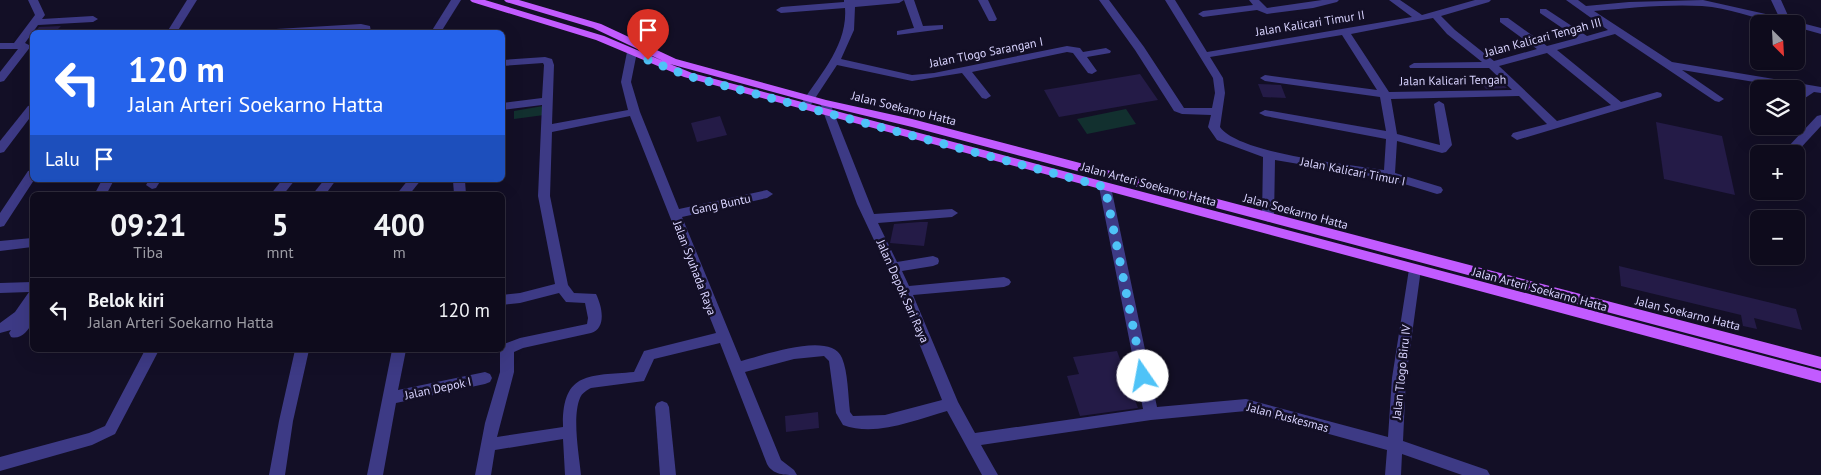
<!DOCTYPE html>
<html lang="id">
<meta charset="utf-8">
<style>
:root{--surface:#0e0b1c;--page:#1c1929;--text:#f1f3f6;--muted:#9b9ba3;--line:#2e2b3b}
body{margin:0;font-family:"PT Sans",sans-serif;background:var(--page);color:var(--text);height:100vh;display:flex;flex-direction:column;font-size:19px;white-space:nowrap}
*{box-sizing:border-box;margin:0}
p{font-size:16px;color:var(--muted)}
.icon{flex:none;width:28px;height:28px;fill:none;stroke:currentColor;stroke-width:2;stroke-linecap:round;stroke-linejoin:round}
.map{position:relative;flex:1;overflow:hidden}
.panel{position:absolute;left:30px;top:192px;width:475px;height:160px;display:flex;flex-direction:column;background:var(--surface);border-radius:8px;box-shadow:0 5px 20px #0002,0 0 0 1px var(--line)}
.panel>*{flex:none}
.banner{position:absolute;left:30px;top:30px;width:475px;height:152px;border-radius:8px;box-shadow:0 5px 20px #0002,0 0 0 1px var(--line);background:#2563eb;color:#fff;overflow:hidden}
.needle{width:32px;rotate:156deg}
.buttons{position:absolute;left:1750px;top:15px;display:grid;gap:10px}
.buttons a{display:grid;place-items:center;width:55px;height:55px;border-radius:8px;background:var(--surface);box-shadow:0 5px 20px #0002,0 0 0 1px var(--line);font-size:25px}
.pin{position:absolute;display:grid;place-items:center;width:42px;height:42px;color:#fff;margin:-51px -21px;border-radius:50% 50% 50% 0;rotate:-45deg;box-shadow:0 0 5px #0007}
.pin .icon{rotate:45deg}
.me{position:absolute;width:55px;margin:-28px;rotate:348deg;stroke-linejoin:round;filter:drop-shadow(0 0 4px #0008)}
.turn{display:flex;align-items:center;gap:18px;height:105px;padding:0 15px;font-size:22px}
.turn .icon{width:65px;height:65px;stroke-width:2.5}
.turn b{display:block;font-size:35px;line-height:42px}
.then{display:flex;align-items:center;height:48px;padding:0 15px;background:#0003;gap:10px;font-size:19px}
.eta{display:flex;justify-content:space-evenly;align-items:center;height:85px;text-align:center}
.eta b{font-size:30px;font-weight:700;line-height:35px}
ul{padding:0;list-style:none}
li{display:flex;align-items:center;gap:15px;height:65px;padding:0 15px;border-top:1px solid var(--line)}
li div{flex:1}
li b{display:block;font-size:19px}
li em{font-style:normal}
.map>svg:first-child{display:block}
.green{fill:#12302f}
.building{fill:#241b47}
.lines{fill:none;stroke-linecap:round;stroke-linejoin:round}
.minor{fill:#3d3a85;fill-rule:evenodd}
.major{fill:#c25bff;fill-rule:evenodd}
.route{stroke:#4fc3f7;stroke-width:9;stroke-dasharray:0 16.2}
.labels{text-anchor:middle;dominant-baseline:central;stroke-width:5;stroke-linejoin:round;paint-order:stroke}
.street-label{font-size:12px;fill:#d9d4ff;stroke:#130f26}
</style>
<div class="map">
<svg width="1821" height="475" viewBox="0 0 1821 475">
<rect width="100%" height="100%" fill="#130f26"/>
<g class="green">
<path d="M543,106L544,115L514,119V111Z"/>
<path d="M1126,109L1136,124L1087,134L1077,119Z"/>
</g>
<g class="building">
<path d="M61,26L55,32H35L39,27Z"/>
<path d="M1140,74L1158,100L1059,117L1044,90Z"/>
<path d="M1500,81L1507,88L1486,89L1481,83Z"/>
<path d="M1258,84L1281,85L1286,98L1263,97Z"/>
<path d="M720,116L727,135L697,142L691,123Z"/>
<path d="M1656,122L1722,136L1735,195L1664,179Z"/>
<path d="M920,222H928L924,246L890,243L894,224Z"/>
<path d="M1619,266L1796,309L1802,330L1754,318L1757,329L1743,326L1741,315L1621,286Z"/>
<path d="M1117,351L1138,408L1080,416L1067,376L1079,374L1073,357Z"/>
<path d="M818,412L819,428L786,432L785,416Z"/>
</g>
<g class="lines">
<g class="minor">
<path d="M28,0H38L45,15L42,19L93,16L98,19L93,22L38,25L25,43L31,46L4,81L0,82V72L18,49H0V43H14L35,15Z"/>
<path d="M187,0H197L177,32H167Z"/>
<path d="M451,0H461L441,32H431Z"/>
<path d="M844,0H904L899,3L855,7L854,30L841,59L912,75L934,73L1067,46L1080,48L1083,52L1106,48L1111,51L1110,53L1087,57L1097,71L1092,74L1088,73L1073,53L1067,52L972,72L991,96L986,99L982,98L962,73L912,81L837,65L808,109H800L799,107C818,77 848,46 845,8L781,13L776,10L781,7L844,2Z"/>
<path d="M904,0H914L923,26L943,25V29L897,35V31L914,28Z"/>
<path d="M978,0H988L997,19L995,21H989Z"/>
<path d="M1099,0H1109L1144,47L1184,108H1212L1215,93L1213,78L1165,0H1175L1207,52L1412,17L1389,0H1400L1422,15L1475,0H1491L1489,2L1441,16L1455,30L1494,61L1537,49L1500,22V18H1508L1547,46L1577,38L1540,13V9H1546L1587,36L1608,30L1566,0H1578L1586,6L1629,2L1703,0L1779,17L1771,0H1781L1790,20L1821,28V34L1796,27V24C1764,24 1734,8 1702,6C1667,4 1629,8 1594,11L1672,62L1821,87V93L1814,92L1796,104V95L1803,90L1682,70L1724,99L1719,102L1715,101L1615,34L1557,50L1621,102L1657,92L1661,93L1662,95L1661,97L1517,140L1511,136L1513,133L1547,124L1519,96L1391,99L1397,134L1440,145L1434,104L1439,101L1444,104L1452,145L1446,152L1442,153L1397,141L1395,173L1441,187L1443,190L1441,193L1437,194L1388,179L1275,160L1274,218L1268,222L1262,218L1263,157L1217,140L1208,127L1211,115L1182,114L1174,111L1135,50ZM1433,18L1447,34L1482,62L1414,63L1409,66L1410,68H1489L1512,90L1389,92L1351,34ZM1342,35L1377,90L1265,75L1260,78L1265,81L1380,97L1386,131L1265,110L1259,113L1265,116L1386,139L1384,170C1349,164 1239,154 1220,127L1225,93L1223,78L1210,57ZM1547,53L1611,105L1557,121L1499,66Z"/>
<path d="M1249,0H1259L1267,8L1322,0H1339L1337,2L1313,8L1267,14L1257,10L1203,17L1198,14L1203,11L1253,5Z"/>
<path d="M361,24L370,26L371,32H361V30L319,32H271L276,29Z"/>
<path d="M632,49L637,52L631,82L640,112L679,209L767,190L773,194L767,198L682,217L741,361C762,356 831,330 842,358C848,372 848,396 850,412L853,416L885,415L942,400L898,291L857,204L820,103L825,100L830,103L874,214L952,209L958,213L952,217L878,223L897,262L933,256L938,258L939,261L938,264L933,266L902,271L909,286L1004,277L1009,279L1011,282L1009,285L1004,287L913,295L958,402L975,433L1143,409L1099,187L1105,183L1111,187L1157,407L1246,399L1388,437L1392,378L1409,269L1410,266H1420L1421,269L1406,378L1403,441L1487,470L1490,475H1462L1402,454L1401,475H1385L1387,450L1246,411L1151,420L981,445L998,475H982L947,411C915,420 876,437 843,425L836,413L829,361L824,356L794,359L745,372L781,460L794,470L797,475C784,475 773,475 767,464L720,343L654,359L644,381L591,388C587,390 582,393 580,398C572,417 579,455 581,475H565L563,439L495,450L491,475H475L485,423L500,372V352L504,344L520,338L587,324L588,318L585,303L566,302L559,293L520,303L502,305V295L520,293L555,284L538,196L542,105L502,110V103L542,98L544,65L543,63L502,66V60L545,57L552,59L554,65L552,124L628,110L621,82L627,52ZM630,116L716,333L644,351L634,372C589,376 562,371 563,427L497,437L514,372V352L523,348L591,333C607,328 602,306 596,294L574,293L568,285L550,196L552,132Z"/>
<path d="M32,105V115L4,152L0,153V141L28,106Z"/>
<path d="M1821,115V126L1795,154H1787L1785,151L1787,148L1817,116Z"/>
<path d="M1761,126H1773L1769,132L1765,133L1759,129Z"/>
<path d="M32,170V180H34L4,226L0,227V213L28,171Z"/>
<path d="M102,180H114L106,195H94Z"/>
<path d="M149,180H161L156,188L152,189L146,185Z"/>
<path d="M282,180H295L283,195H270Z"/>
<path d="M324,180H336L325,195H312Z"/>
<path d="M408,180H421L409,195H396Z"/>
<path d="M453,180H465L466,195H454Z"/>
<path d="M32,238V247L0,251V241Z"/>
<path d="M32,282C33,290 35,315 32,322C29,331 20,340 11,337L9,333L11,330L0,333V323L15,312L29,292L0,293V283Z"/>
<path d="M145,350H159L115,434L92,445L0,471V457L89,433L105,426Z"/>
<path d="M295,350H309L293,421L285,475H269L279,421Z"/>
<path d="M392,350H406L398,390L485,372L490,374L492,378L490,382L485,384L396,403L383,475H367Z"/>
<path d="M662,401L667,403L669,407L676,475H660L655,407L657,403Z"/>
</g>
<path class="major" d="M470,0H485L604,36L663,61L593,28L506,2L504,0H519L601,24L676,59L826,100L912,119L1821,357V369L912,127L821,105L670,64L692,73L1821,371V383L684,77L596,40L472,2Z"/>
</g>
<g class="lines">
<path class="route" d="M648,60L688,76L1105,187L1143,376"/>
</g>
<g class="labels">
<g class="street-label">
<text transform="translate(1310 23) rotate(-9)">Jalan Kalicari Timur II</text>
<text transform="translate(1543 37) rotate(-15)">Jalan Kalicari Tengah III</text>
<text transform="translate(986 52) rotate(-11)">Jalan Tlogo Sarangan I</text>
<text transform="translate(1453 80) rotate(-1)">Jalan Kalicari Tengah</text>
<text transform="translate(904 108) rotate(14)">Jalan Soekarno Hatta</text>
<text transform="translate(1353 171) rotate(11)">Jalan Kalicari Timur I</text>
<text transform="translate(1149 184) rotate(15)">Jalan Arteri Soekarno Hatta</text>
<text transform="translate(721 204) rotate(-12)">Gang Buntu</text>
<text transform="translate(1296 211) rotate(15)">Jalan Soekarno Hatta</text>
<text transform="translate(695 268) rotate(69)">Jalan Syuhada Raya</text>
<text transform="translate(1540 289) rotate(15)">Jalan Arteri Soekarno Hatta</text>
<text transform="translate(903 291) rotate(66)">Jalan Depok Sari Raya</text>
<text transform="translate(1688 313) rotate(14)">Jalan Soekarno Hatta</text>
<text transform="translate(1401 372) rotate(-84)">Jalan Tlogo Biru IV</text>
<text transform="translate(438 388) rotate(-12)">Jalan Depok I</text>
<text transform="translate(1288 417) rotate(15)">Jalan Puskesmas</text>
</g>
</g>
</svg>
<div class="buttons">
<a><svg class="needle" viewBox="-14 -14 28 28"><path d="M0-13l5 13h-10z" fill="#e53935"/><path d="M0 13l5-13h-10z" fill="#9b9ba3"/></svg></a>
<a><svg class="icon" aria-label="layers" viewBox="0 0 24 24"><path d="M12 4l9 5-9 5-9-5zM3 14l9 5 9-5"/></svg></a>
<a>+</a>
<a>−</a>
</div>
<div class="pin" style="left:648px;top:60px;background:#d93025"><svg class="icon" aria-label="arrive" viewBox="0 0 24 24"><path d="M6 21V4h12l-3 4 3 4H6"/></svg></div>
<svg class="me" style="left:1143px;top:376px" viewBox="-20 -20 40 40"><circle r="19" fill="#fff"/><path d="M0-13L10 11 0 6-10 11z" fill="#4fc3f7"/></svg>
<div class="banner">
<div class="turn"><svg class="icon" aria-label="left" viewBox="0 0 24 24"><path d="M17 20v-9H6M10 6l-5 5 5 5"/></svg><div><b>120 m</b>Jalan Arteri Soekarno Hatta</div></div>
<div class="then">Lalu<svg class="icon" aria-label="arrive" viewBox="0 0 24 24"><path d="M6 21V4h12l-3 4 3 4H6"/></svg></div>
</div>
<section class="panel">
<div class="eta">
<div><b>09:21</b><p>Tiba</p></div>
<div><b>5</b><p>mnt</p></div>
<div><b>400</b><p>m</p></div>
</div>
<ul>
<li><svg class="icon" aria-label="left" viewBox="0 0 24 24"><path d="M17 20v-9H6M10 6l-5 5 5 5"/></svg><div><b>Belok kiri</b><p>Jalan Arteri Soekarno Hatta</p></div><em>120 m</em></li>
</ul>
</section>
</div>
